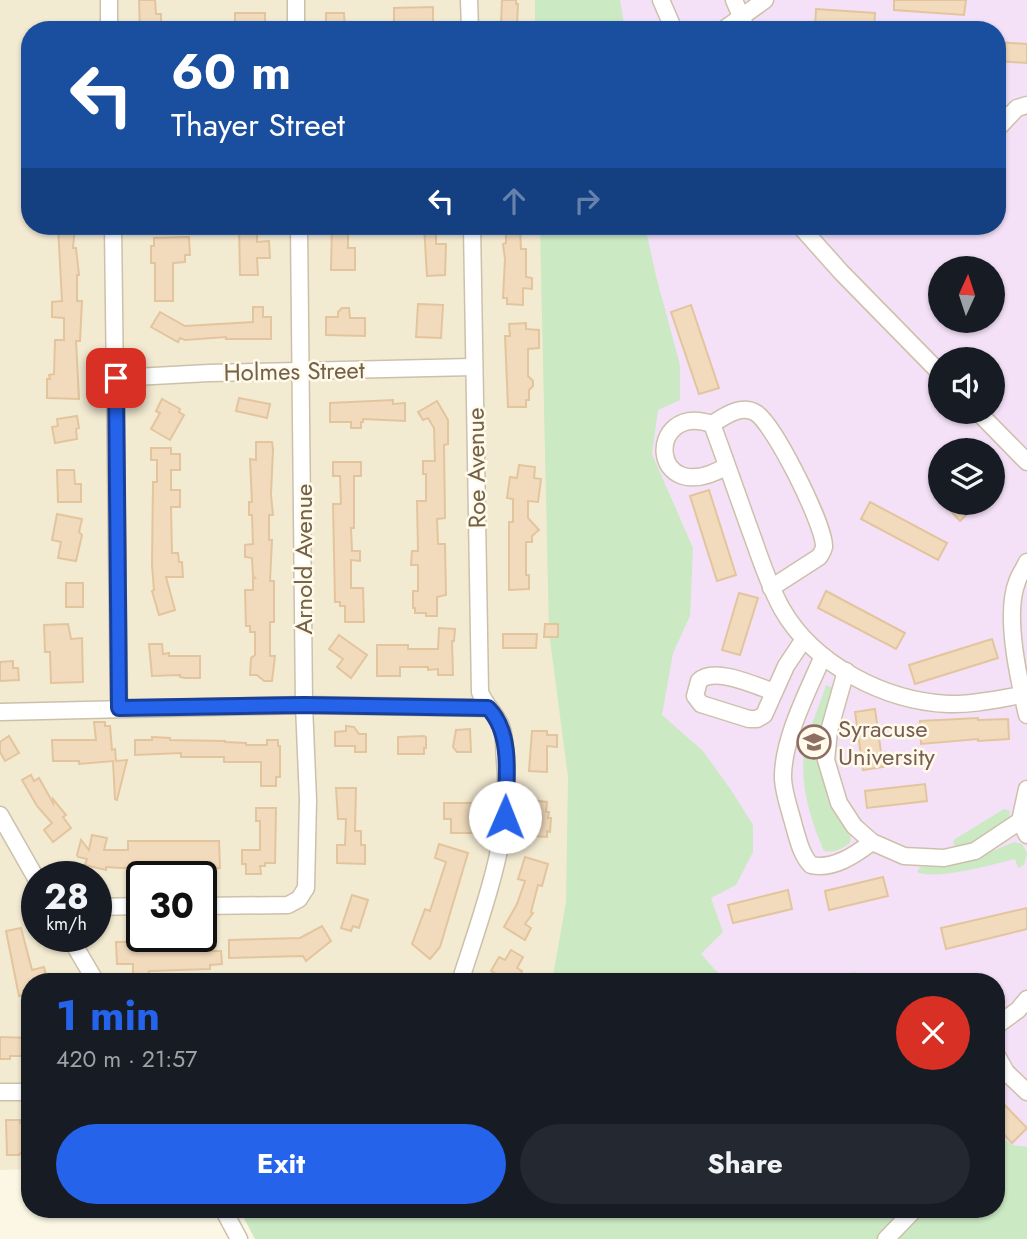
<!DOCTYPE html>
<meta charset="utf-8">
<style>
:root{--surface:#171b24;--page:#242831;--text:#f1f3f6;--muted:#9ea1a6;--accent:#2563eb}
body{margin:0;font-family:Jost,sans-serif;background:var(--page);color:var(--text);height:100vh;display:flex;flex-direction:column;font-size:26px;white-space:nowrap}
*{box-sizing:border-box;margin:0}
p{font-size:23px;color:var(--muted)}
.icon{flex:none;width:38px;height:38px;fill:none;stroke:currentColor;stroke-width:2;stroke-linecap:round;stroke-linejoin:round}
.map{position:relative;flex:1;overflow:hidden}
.panel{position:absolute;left:21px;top:973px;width:984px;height:245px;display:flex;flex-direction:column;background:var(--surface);border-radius:28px;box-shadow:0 2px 5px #0004}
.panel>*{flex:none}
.banner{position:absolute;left:21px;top:21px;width:985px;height:214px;border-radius:28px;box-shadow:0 2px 5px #0004;background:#1a4fa0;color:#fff;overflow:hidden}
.needle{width:46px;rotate:3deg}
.tools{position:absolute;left:928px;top:256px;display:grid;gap:14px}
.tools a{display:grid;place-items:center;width:77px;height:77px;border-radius:50%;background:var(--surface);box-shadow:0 2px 5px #0004;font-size:35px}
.speed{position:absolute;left:21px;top:861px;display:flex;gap:14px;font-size:35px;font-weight:700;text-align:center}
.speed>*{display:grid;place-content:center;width:91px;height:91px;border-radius:50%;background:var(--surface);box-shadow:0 2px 5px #0004;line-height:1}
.speed small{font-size:18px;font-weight:400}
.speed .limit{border:4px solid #111;border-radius:10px;background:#fff;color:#111}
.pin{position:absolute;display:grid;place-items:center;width:60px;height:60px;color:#fff;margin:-30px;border-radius:14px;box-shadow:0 4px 10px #0006}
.me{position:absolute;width:77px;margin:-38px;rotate:1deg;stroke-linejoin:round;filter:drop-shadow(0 0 5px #0008)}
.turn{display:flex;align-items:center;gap:24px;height:147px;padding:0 35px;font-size:32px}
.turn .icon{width:91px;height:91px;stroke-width:2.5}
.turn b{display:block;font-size:49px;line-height:60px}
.lanes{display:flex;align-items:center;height:66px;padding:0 35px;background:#0003;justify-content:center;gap:35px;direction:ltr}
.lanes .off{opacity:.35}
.round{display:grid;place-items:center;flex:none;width:74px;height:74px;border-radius:37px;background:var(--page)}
.headline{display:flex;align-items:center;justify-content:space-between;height:119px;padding:0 35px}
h1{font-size:42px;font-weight:700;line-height:52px;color:var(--accent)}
.primary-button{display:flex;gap:14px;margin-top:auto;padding:14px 35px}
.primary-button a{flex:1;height:80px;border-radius:42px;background:var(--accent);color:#fff;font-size:28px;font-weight:700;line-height:80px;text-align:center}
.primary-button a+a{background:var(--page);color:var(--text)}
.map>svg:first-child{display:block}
.residential{fill:#f3ead2;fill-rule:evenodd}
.education{fill:#f4e1f8;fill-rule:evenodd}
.green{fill:#cbe9c3}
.building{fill:#f1dbbc;stroke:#e3c59d;stroke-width:2}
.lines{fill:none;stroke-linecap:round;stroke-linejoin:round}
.minor-casing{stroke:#cdc0ab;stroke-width:19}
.minor{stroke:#fff;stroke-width:16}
.route-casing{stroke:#184099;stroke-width:18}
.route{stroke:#2563eb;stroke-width:12}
.labels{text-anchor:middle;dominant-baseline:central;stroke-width:5;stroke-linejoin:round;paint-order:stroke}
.street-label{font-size:24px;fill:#74614a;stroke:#fffaea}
.education-label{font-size:24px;fill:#785e54;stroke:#fffaea;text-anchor:start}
</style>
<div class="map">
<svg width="1027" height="1239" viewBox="0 0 1027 1239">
<rect width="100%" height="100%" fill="#fcf7e4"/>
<path class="residential" d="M0,0H552L553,30H30V226H561L585,982H30V1169L0,1170ZM37,877H96V936H37ZM142,877H201V936H142Z"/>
<path class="education" d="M563,0H1027V1239L996,1209V982H613L575,226H998V30H565ZM940,268H992V320H940ZM940,359H992V411H940ZM940,450H992V502H940Z"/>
<g class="green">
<path d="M535,0H620L625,30H535Z"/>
<path d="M540,226H645L656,276L680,365V400L658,410L652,454L693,548L690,616L673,653L662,715L703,751L733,793L753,825V852L736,885L711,898L723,932L701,954L726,982H552L566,902L568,777L549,632Z"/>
<path d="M826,685L833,688L819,740L821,772L831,806L851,834L850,843C842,849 834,853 824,851C811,822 800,786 804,754C806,735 820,705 826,685Z"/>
<path d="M1004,809L1010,811L1009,819C991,832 977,843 955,847L953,842L955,839Z"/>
<path d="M1014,842L1022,844L1027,853L1024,865L1018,868L1015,859C994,864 935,881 917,872L920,867L951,865L974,859Z"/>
<path d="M854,972L878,982H813Z"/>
<path d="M996,1134L1013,1145L1027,1147V1239H255L239,1209H996Z"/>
</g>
<g class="building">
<path d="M139,0H155L156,14H161V30H140Z"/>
<path d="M502,0H516V4H518L517,25H501Z"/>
<path d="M894,0H966L964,15L894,10Z"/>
<path d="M433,7V30H412V24H394V8Z"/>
<path d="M816,9L875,13L874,30L815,28Z"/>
<path d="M235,13H265V30H246L242,29V26H235Z"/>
<path d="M326,13H344L345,30H326Z"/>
<path d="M998,42L1027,44V63L998,61Z"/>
<path d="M58,226H75L73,248H76L79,275H77V301H82L80,341H76L79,399L47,398V379H50L49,375L54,374L55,340H64V318L52,317V302L62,301Z"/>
<path d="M239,226H257V242L269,241L270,258H257L258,275H240Z"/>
<path d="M332,226H348V248H355V270H331Z"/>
<path d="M424,226H436V244H446L445,275L427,276Z"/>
<path d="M506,226H520L521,249H526V277L532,278V289L523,288V305L507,304V298H503L505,259L503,244L506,243Z"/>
<path d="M189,237L190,255H185V262L173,263V301H155V263H151V246H154V238Z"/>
<path d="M418,304L443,305L441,338L416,337Z"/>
<path d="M691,305L719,388L699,394L671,312Z"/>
<path d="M253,307H263V317H271V339H226V337L185,340L180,338L178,342L151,327L160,312L185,326L253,322Z"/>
<path d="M342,308H349L350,318H365V336L326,335V317H338V312Z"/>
<path d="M526,323V329L539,330V348L528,349V376L533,381V386L529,390V400H526V407H508L505,336H510L509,324Z"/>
<path d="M239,398L270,404L267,418L236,411Z"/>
<path d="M162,399L180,409L179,412L184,415L170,440L151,429L160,413L156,411Z"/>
<path d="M393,400V404L405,403V421L363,419V422H361V428H351V422H330V403Z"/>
<path d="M437,401L448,420V444L444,445L445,518L437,519L438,544H445L446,595L437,597V616H426V613H415V608H413V591H418V565H411L412,551H418L417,501H426V474H423V461H435L434,428L428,418L423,420L418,412Z"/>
<path d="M77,416L79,428L76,429L77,439L55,443L52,427L58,426L57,419Z"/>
<path d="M256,442H272L273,449L271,495L273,515H269V540H272L270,581H274V622H270V656H275L272,681H264L257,675H250L251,658L255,655V632H250V626H246L245,590H253V578H255L253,576L252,558L245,557V545L253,544L252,515H249V502H252L250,459L256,460Z"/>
<path d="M151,448H171V454H180V470H171V490H180V507H171L172,553H178L179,562H182L183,577H166L175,610L159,615L152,591L154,590L152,565L153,482H157V460H151Z"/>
<path d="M333,462H361V476H354V528H351L352,551H360V561L351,560V588H363L364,622H345V606H340V602H335L333,504H341L340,476H333Z"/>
<path d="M519,465L535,467L534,478L541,479L538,502L528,501V518L539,530L532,536V542H526V575H529V589L509,590V522H513V499L507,498L510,477L517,478Z"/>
<path d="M57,470H74L75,484H81V502H58Z"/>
<path d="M709,490L736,575L717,581L690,496Z"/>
<path d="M870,502L947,543L938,560L861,519Z"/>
<path d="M953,502H979L960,521L947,507Z"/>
<path d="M57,514L82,519L79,532L82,535L76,561L58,558L61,542L52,540Z"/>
<rect x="66" y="583" width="17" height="24"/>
<path d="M826,591L905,633L896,649L818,608Z"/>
<path d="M739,593L758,598L740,655L722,650Z"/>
<path d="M68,624L71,639L82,638L83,682L51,683L50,652H45L44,625Z"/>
<path d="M545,624H558V637H544Z"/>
<path d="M439,628L455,629L454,641H452L453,675H438V669L428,670V667H400V676H377V645H408V649H438Z"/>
<path d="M503,634H537L536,648H503Z"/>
<path d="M339,635L367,655L351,678L337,667L343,659L329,649Z"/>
<path d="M992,639L998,658L915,684L909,665Z"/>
<path d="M149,644H162L163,654L169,653V656H200V678H185L180,677V675L152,676Z"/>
<path d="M13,661V668H18L19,680L0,681V662Z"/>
<path d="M875,709L883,767L863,770L855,712Z"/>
<path d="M978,718V720L1008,719L1009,739L978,741V739L921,744L920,721Z"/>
<path d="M94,722H105V726H110L112,750L115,749L116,761L127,760L117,800L115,799L113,761L79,764V761H53L52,740H96Z"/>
<path d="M346,726L354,727L359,734H366V752H355V746H335V732L346,731Z"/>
<path d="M470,729L471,752H457L453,747L456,730Z"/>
<path d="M532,731H547V735H557V747L547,746V772L529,771Z"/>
<path d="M9,736L19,753L5,761L0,752V742Z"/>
<path d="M424,736L426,737V748H424V754H398V737Z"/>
<path d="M152,737L170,738V740L225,741V742L246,743V745H267V740H278V746H280V777H276V786H261V762H224V757H181V753L135,755V740H152Z"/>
<path d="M31,775L34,781L39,778L53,803V799L66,815L63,817L71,828L53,842L44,830L52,823L37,806L22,780Z"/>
<path d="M925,784L927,801L867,808L865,791Z"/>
<path d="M336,788H356L355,831H361V845H365V864L337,863V845H345L346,819H338Z"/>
<path d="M530,800L547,802L546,812H549L548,818H551L550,832L547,831V837L533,836L534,825L529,824Z"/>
<path d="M444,803H472V833H451V819H444Z"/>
<path d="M256,808H276L275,863H265V866H260L261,874H246V864H242V850H260V821H256Z"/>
<path d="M92,835L107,838L104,850H128V841H219L220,868L156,870L106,867V870L85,865L87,859L78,857L77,855L81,840L89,850Z"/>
<path d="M439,844L468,853L440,947L430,959L412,944L425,909L430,911L446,862L435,858Z"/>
<path d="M525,857L548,864L542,886L538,885L531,912L533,913L525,924L531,928L525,940L504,927L517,904L525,881L518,879Z"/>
<path d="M883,877L888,896L829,910L825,891Z"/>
<path d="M788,890L792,909L733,923L728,905Z"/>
<path d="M352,895L368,900L359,928L353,926L351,931L341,928Z"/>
<path d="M1027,908V929L946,949L941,928Z"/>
<path d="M322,926L331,941L306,961L303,956L229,958V940L300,938Z"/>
<path d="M21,928L32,970L44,967L48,982H30V993L19,996L6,931Z"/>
<path d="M209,941L210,951H221L222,964L210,965V969L149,971L148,982H133V964H117L116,942Z"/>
<path d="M511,950L523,957L517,968L522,971L516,982H509L491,971L499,957L505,960Z"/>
<path d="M0,1037L30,1038V1056H10V1059H0Z"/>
<path d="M996,1096L1027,1128L1012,1143L996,1126Z"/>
<path d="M6,1120H20V1123H30V1139H23L24,1149L19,1155H7Z"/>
</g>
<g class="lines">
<defs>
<g id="minor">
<path d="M109,0V30"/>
<path d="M296,0V30"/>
<path d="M469,0L470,30"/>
<path d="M661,0L674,30"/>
<path d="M734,0L747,30"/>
<path d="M723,30L765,0"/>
<path d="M998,128L1017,108L1027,105"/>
<path d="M113,226L119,708"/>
<path d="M800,226L841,272L940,373"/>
<path d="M116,378L209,373L473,367"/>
<path d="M977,411L1027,462"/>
<path d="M712,424C725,416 741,404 756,413C774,424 825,526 824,547C823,552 822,552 819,557L771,588"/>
<path d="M727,466C648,512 645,401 712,424C725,459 737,494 750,530C760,557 768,584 782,609C814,665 885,701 948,704C973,705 998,699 1022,695"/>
<path d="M1027,562C1024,569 1019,575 1017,582C1004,615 1019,680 1027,715"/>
<path d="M823,656C808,691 782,740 783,779C784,795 790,810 794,826C798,839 801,855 811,865C833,870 855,855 872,842"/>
<path d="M846,671L829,731L826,760L839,803L854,826L872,842L904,856L944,858L975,851L1020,821"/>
<path d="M774,692C756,686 714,666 699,681L695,696L701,704L749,719H757L764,715L786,666L804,639"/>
<path d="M0,712L304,705L488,708"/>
<path d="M1027,789L1020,821L1027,835"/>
<path d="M0,815L37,880"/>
<path d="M201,906L288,905L299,899L306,888L308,800L304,705L299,226"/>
<path d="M96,907L142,906"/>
<path d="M69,936L96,982"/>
<path d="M460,982C483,909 512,838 505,761C504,751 505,738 502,729C498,715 485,706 480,692L472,226"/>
<path d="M996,1026L1018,1010L1027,999"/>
<path d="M996,1054L1006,1072L1027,1092"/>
<path d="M0,1092H30"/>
<path d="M223,1209L239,1239"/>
<path d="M886,1239L915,1209"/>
</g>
</defs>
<use href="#minor" class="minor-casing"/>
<use href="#minor" class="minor"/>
</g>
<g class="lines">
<defs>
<path id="route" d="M116,378L119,708L304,705L488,708C514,734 506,782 505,817"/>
</defs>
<use href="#route" class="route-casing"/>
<use href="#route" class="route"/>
</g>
<defs>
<symbol id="university-ring" viewBox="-11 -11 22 22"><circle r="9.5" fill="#fffaea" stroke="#8d6e63" stroke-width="1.5"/><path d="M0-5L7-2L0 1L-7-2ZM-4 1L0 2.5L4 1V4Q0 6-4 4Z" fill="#8d6e63"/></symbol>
</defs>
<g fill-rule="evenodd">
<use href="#university-ring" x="795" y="723" width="38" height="38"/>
</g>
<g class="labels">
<g class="street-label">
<text transform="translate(294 371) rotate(-1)">Holmes Street</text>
<text transform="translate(476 468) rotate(-91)">Roe Avenue</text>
<text transform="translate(303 559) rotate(-90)">Arnold Avenue</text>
</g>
<g class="education-label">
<text x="838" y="728">Syracuse<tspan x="838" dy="28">University</tspan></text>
</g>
</g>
</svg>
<div class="tools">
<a><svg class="needle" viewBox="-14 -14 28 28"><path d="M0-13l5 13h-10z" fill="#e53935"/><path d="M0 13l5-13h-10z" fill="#9ea1a6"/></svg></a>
<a><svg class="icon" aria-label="sound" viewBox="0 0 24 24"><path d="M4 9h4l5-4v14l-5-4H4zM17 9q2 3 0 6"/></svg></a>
<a><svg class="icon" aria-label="layers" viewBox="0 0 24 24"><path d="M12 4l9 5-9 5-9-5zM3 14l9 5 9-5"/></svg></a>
</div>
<div class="speed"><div>28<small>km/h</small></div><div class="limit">30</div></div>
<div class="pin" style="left:116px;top:378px;background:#d93025"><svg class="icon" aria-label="arrive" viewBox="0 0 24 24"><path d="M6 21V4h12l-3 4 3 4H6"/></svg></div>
<svg class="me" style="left:505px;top:817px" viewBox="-20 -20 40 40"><circle r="19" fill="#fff"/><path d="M0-13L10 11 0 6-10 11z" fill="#2563eb"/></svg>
<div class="banner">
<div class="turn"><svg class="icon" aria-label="left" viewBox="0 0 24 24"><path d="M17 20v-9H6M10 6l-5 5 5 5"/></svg><div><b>60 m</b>Thayer Street</div></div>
<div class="lanes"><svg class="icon" aria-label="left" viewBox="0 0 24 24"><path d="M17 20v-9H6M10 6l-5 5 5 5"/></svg><svg class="icon off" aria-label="ahead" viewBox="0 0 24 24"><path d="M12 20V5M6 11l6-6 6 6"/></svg><svg class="icon off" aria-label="right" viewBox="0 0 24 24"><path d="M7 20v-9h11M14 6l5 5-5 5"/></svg></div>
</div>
<section class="panel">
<div class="headline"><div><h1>1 min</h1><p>420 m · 21:57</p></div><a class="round" style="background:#d93025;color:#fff"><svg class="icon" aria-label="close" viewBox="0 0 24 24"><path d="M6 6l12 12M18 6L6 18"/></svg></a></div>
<div class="primary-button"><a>Exit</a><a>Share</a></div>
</section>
</div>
